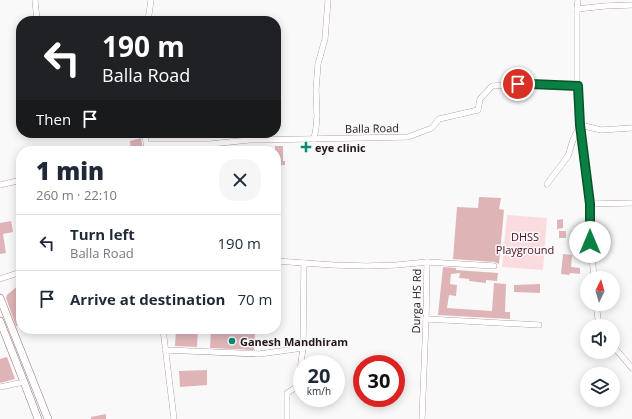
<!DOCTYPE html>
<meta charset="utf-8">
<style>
:root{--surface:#fff;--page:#f6f6f7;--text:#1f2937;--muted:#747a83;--line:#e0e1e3}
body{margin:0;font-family:"Open Sans",sans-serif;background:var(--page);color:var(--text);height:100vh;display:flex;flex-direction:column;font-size:15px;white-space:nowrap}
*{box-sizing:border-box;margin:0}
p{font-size:13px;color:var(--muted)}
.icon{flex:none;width:22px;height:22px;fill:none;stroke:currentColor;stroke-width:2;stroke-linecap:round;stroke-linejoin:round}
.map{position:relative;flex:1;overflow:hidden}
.drawer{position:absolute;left:16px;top:146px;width:265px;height:188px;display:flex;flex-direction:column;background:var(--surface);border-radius:16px;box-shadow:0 2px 10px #0003}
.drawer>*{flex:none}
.hud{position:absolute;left:16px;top:16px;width:265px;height:122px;border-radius:16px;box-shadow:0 2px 10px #0003;background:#202124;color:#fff;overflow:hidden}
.needle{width:26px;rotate:5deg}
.fabs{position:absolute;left:580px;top:271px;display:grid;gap:8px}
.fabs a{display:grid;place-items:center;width:40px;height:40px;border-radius:50%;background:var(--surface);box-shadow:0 2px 10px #0003;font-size:20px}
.speed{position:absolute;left:293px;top:355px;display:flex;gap:8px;font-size:20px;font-weight:700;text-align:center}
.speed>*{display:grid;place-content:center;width:52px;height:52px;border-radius:50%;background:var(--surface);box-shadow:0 2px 10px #0003;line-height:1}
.speed small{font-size:10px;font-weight:400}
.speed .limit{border:6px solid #d22;background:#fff;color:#111}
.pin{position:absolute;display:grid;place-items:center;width:34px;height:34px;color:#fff;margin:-17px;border:2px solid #fff;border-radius:50%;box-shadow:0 1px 4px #0007}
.me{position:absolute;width:44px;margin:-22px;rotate:0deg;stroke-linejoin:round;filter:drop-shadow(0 0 3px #0008)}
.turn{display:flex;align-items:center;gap:14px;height:84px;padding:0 20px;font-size:18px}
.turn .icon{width:52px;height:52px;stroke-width:2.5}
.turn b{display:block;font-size:28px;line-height:34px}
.then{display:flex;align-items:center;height:38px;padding:0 20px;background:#0003;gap:8px;font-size:15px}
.round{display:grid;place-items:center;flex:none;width:42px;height:42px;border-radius:16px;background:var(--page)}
.summary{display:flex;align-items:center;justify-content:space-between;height:68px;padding:0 20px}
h1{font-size:24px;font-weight:800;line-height:30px}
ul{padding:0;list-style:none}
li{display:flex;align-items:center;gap:12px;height:56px;padding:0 20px;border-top:1px solid var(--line)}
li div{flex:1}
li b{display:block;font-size:15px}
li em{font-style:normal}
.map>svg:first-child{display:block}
.green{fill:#fbdcde}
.building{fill:#dfb4b7}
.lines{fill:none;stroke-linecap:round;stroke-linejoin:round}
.minor-casing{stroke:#9b7477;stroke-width:6}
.major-casing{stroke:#9b7477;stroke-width:8}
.minor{stroke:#fff;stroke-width:5.5}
.major{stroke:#fff;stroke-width:7}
.route-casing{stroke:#07532c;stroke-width:10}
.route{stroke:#0b8043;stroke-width:7}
.poi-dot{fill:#048c73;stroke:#f9f9f9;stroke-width:1.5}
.labels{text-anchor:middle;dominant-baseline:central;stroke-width:3;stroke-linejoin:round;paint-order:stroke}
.street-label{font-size:11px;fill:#261718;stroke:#f9f9f9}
.poi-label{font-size:11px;font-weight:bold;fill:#261718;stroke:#f9f9f9;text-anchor:start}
.park-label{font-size:11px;fill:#530a1c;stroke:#f9f9f9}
</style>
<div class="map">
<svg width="632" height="419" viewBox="0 0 632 419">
<rect width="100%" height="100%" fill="#f9f9f9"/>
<path class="green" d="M507,215L547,218L543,270L502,267Z"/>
<g class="building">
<path d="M141,138L143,150L138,151H131L130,141Z"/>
<path d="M275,146H283V161H285V165H276V151H275Z"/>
<path d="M479,197L501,198L499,209L504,210L499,264L494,262L453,259L457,207L478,208Z"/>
<path d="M563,219V228L557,229V220Z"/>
<path d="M11,221L13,232L3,234L6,253L0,254V223Z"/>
<rect x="559" y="231" width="7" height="7"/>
<path d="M563,254L572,255L571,267L580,268V274L570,273L569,275L561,274Z"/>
<path d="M443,267L456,268V270L498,273L497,281L486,280V283L469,281V279L459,278L460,273L451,274L450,284L457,285L456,296L449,295L447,308L492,311L494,283L506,284L505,312H510V319L438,315Z"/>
<path d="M21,283V325L16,326L6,298L7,295Z"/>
<path d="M540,284V293L514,292V285Z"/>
<path d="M176,329H198L197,347L175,346Z"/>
<path d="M211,329H238L255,330L254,350L210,348Z"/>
<path d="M7,357L15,379L0,383V359Z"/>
<path d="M207,370V385L180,387L179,371Z"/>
<path d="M106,414V419H91V417Z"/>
</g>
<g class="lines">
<defs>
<g id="minor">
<path d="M35,0L37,21"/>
<path d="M578,0L577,9V86L580,125L590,204V234L594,278"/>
<path d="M577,9L605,6L632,5"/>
<path d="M148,21L151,0"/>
<path d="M145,133L147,151"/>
<path d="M314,139L316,128L317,116L316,90L318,64L325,39L328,0"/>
<path d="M147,144H210L249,140L408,137L432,128L439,119L478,110L480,99L492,86L531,84L577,86"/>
<path d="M547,184L568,156L573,140L580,125L601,130L632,128"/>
<path d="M0,185L21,180"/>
<path d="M590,204L632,203"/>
<path d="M276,261L333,265L367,266L397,265L427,262L494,266"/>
<path d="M0,279L21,272"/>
<path d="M596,304L599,326"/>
<path d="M426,319L539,325"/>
<path d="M163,329L174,419"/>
<path d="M613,346L632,368"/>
<path d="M165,350L259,354L303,348"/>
<path d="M0,387L24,382"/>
<path d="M287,419V393L298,386L303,348L304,263"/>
<path d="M422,419L426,319L427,262"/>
</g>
<g id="major">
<path d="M0,298L48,419"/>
<path d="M0,321L24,382L38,419"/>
</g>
</defs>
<use href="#minor" class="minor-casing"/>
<use href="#major" class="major-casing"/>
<use href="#minor" class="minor"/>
<use href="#major" class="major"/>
</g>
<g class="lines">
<defs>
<path id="route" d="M518,84H531L578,86L580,125L590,204V242"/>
</defs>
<use href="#route" class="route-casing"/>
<use href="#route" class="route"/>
</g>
<g class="poi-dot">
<path d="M304 141h4v4h4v4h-4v4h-4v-4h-4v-4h4z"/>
<circle cx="232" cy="341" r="4"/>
</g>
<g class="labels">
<g class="street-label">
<text transform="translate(372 128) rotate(-1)">Balla Road</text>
<text transform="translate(416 301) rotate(-89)">Durga HS Rd</text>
</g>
<g class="poi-label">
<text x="315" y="147">eye clinic</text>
<text x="240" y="341">Ganesh Mandhiram</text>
</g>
<g class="park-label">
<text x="525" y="236">DHSS<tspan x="525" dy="13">Playground</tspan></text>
</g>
</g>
</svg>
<div class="fabs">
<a><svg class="needle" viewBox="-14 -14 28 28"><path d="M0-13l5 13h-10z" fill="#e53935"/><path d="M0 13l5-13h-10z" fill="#747a83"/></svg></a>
<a><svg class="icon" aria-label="sound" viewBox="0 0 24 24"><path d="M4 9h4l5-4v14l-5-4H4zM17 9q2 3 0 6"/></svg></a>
<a><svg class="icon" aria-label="layers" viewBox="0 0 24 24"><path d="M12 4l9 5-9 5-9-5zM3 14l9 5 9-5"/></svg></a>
</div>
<div class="speed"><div>20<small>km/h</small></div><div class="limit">30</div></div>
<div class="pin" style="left:518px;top:84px;background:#d93025"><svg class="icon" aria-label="arrive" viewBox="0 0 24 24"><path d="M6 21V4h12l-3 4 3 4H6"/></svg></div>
<svg class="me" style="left:590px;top:242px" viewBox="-20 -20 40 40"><circle r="19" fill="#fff"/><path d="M0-13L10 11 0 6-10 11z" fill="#0b8043"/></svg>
<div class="hud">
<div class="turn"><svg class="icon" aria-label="left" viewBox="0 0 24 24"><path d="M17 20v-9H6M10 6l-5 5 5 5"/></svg><div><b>190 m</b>Balla Road</div></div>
<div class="then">Then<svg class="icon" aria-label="arrive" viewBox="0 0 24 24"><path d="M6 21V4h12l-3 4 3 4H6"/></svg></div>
</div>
<section class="drawer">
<div class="summary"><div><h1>1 min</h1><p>260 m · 22:10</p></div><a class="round"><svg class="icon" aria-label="close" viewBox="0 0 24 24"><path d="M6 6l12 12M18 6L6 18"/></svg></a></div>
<ul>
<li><svg class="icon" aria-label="left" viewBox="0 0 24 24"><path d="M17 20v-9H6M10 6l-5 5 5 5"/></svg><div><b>Turn left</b><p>Balla Road</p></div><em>190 m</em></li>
<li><svg class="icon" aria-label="arrive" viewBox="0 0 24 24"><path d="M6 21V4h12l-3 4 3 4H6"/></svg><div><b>Arrive at destination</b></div><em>70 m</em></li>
</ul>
</section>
</div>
